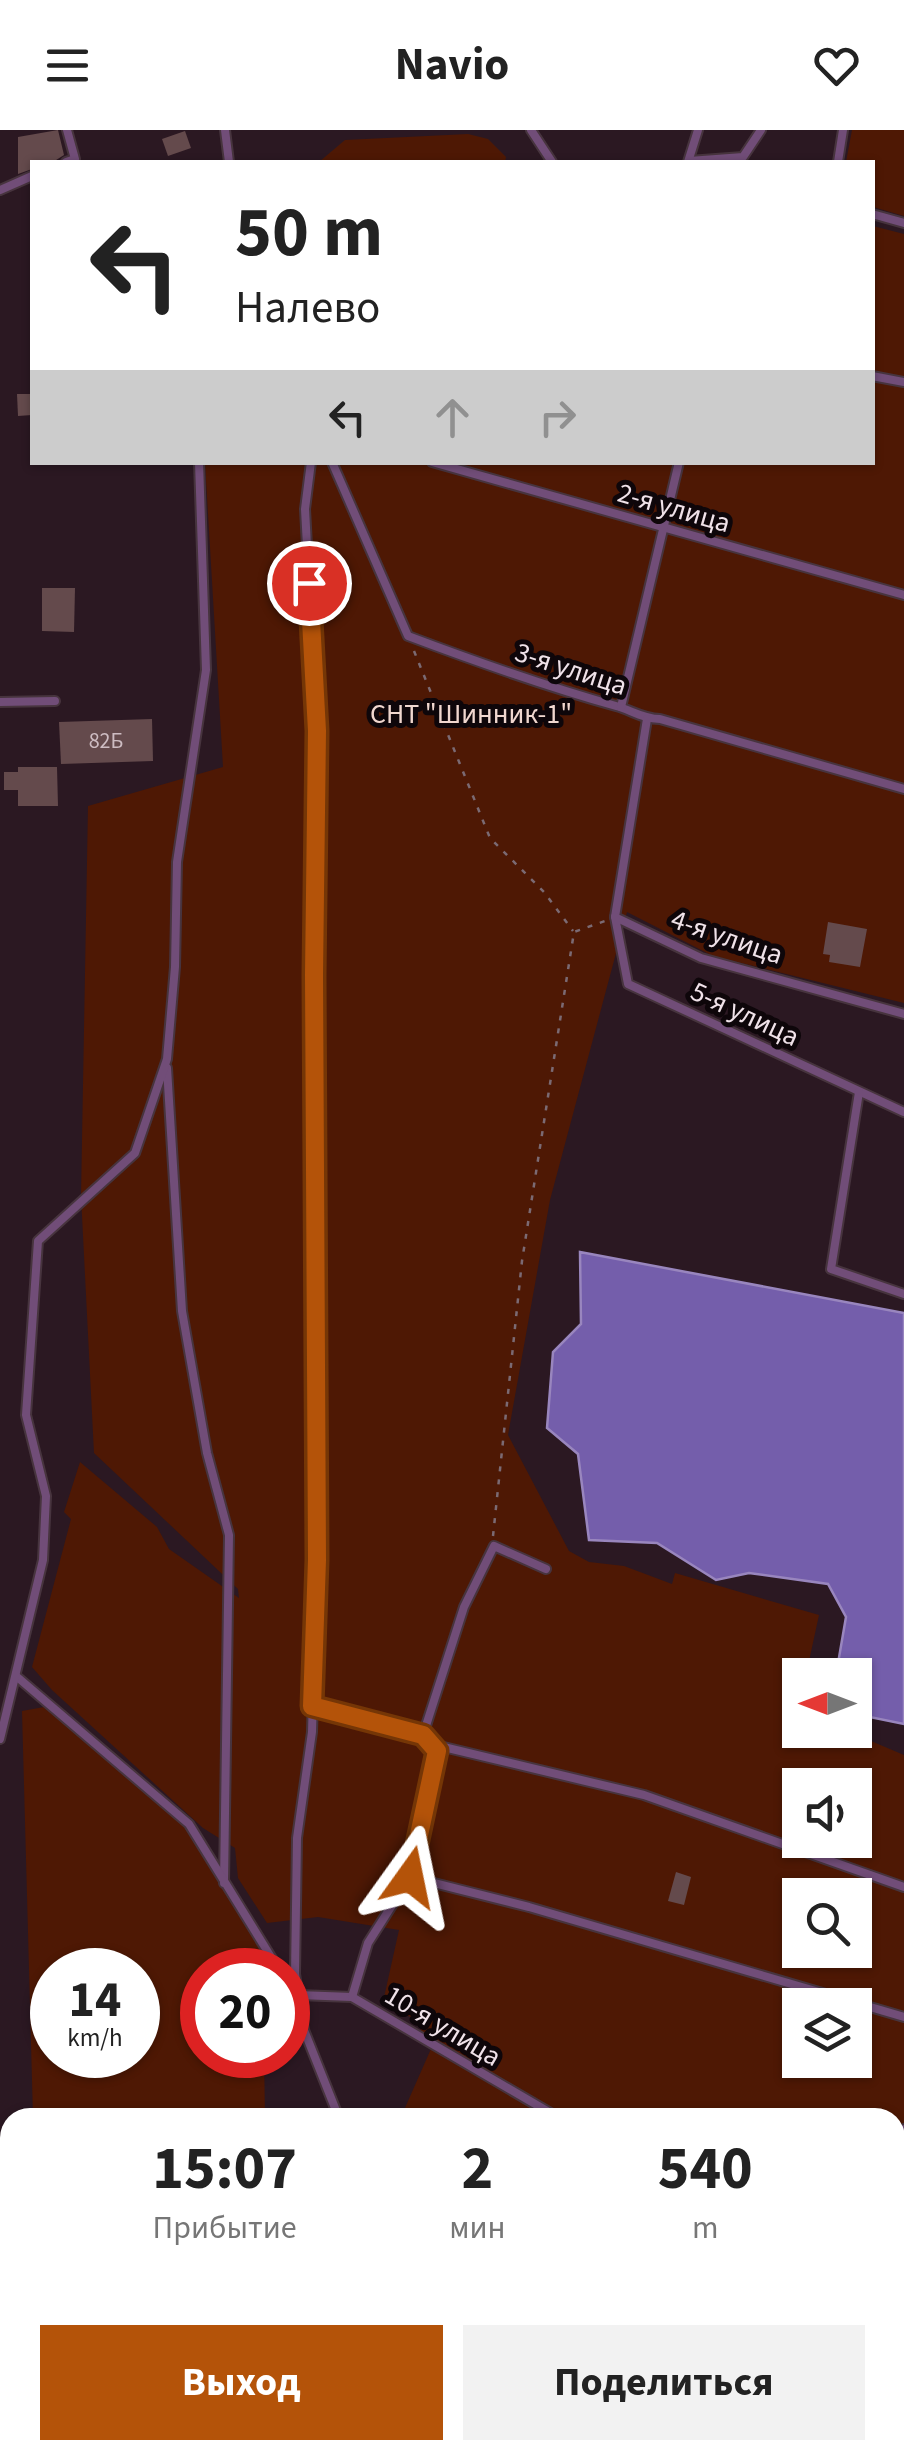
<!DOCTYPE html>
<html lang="ru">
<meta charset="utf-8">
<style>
:root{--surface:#fff;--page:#f2f2f2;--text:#222;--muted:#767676;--accent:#b45309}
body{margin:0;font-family:"Source Sans 3",sans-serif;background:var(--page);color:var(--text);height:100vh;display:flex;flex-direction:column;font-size:38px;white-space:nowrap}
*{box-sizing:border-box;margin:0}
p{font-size:32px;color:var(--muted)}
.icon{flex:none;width:55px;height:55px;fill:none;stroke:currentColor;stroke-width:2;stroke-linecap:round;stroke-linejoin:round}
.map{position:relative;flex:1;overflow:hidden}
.side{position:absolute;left:0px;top:1978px;width:905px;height:352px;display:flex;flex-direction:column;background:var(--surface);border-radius:30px 30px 0 0;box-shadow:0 2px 8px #0004}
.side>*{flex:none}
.guide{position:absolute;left:30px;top:30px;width:845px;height:305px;border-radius:0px;box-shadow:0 2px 8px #0004;background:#fff;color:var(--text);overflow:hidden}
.needle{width:65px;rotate:270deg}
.buttons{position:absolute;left:782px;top:1528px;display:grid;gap:20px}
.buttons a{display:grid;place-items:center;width:90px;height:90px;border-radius:0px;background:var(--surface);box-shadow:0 2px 8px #0004;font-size:50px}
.speed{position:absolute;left:30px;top:1818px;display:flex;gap:20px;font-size:50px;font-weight:700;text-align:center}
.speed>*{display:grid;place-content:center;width:130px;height:130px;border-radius:50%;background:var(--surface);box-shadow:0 2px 8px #0004;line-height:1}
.speed small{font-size:25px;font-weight:400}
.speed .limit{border:15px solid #d22;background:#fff;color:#111}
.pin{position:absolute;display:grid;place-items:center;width:85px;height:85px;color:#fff;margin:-42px;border:5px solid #fff;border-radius:50%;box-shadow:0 2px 10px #0007}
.me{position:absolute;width:110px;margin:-55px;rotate:12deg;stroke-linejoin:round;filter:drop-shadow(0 0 8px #0008)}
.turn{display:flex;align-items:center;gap:35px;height:210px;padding:0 40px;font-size:45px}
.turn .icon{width:130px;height:130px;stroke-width:2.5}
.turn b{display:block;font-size:70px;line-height:85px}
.lanes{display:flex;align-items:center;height:95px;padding:0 40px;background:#0003;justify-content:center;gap:50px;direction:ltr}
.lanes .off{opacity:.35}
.eta{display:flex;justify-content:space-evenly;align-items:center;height:170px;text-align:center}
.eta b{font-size:60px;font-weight:700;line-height:70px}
.cta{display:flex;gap:20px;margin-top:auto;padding:20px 40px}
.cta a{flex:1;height:115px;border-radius:0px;background:var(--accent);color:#fff;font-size:40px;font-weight:700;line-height:115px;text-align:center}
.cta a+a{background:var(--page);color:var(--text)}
header{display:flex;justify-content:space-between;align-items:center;height:130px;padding:0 40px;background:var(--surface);font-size:45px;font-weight:700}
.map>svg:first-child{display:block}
.built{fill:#3b222f}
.green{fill:#4e1804;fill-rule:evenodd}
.water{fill:#745eab;stroke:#9986be;stroke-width:2.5}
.building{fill:#644a4c}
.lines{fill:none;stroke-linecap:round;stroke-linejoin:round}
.service-casing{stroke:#47343e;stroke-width:12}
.path{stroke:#7b6a73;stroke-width:2.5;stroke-dasharray:5 8;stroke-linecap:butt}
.service{stroke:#714d78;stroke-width:8}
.route-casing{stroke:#753606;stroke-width:25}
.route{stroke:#b45309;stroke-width:18}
.labels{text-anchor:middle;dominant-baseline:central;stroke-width:10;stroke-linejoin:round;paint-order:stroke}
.number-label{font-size:22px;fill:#cdbcc2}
.street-label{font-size:28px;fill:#f0e2e9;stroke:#0e060a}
.park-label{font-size:28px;fill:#f0d7cf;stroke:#0e060a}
</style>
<header><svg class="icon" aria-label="menu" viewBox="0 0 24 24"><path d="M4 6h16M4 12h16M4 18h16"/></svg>Navio<svg class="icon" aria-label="heart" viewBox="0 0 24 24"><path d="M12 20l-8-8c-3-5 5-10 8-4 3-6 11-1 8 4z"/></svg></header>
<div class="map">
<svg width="904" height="2329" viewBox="0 0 904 2329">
<rect width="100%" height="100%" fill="#2b1822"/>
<path class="built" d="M895,2287L904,2291V2329H344L346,2320H895Z"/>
<g class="green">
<path d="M852,0H904V86L873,77L872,32H846Z"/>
<path d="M468,4L488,9L506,27L505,32H319L345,10Z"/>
<path d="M873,96L904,104V873L713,826L627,782L550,1070L508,1305L569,1421L589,1432L624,1436L672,1454L675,1443L819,1485L806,1545H800V1600H845L904,1625V2291L895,2287V1988L401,1987L434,1912L419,1904L423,1894L383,1872L399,1800L318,1787L267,1793L238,1748L235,1718L203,1698L52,1560L32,1537L71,1389L64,1382L80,1332L157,1397L169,1419L239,1468L238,1459L94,1323L81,1066L88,676L223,637L205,333L872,332ZM800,1655H855V1710H800ZM800,1765H855V1820H800ZM800,1875H855V1930H800Z"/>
<path d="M55,1575L191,1701L261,1802L262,1840H202V1925H264L265,1987H33L22,1581ZM52,1840H138V1925H52Z"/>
<path d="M36,2320H271L272,2329H36Z"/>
</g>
<path class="water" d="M580,1122L904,1183V1594L855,1584V1545H836L846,1487L828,1454L749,1443L716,1450L657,1413L589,1410L578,1324L547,1298L553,1222L581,1194Z"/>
<g class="building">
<path d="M58,0L64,25L53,32H32V39L18,44V7Z"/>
<path d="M185,1L191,18L168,26L162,9Z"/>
<path d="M17,264H32V285L18,286Z"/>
<path d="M42,458H75L74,502L42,501Z"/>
<path d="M152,589L153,631L61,634L59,592Z"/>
<path d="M18,637H57L58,676H18V660H4V642H18Z"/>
<path d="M828,792L867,799L860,837L829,832L830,825L823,824Z"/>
<path d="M676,1742L691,1747L684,1775L668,1771Z"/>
</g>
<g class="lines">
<defs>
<g id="service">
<path d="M225,0L229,32"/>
<path d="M531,0L552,32"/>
<path d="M689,31L743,27L761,0"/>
<path d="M66,32L75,29L67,0"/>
<path d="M688,32L698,0"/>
<path d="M838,32L843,0"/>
<path d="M0,60L32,46"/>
<path d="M872,84L904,93"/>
<path d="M872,246L904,252"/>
<path d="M311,332L305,379L317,601L314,845L317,1430L312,1602L297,1708L295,1844L304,1900L339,1988"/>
<path d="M332,332L408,506C477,532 545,556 616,576C631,580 643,589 660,589L904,659"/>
<path d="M432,332L904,465"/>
<path d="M0,572L55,571"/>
<path d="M621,577L679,332"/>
<path d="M647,589L615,787L701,828L904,884"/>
<path d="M615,787L628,854L904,982"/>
<path d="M167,938L182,1181L207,1323L229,1405L224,1753"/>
<path d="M859,962L831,1139L904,1164"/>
<path d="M16,1546L189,1694L279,1840"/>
<path d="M313,1576L423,1605"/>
<path d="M0,1609L43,1430L46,1366L26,1285L38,1111L135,1023L167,929L175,837L177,732L206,540L199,332"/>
<path d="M431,1614L644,1665L904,1757"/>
<path d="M410,1747L529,1777L904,1887"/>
<path d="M288,1851L298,1865L352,1867L559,1988"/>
<path d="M352,1867L368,1813L410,1747L437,1621L423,1605L464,1477L494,1416L546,1439"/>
<path d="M895,2002L904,1999"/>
<path d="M895,2144L904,2148"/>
<path d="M895,2292L904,2296"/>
<path d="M671,2320L687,2329"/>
<path d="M868,2320L885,2329"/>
<path d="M321,2329L324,2320"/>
<path d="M372,2329L374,2320"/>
<path d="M417,2329L420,2320"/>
<path d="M472,2329L476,2320"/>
<path d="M525,2329L528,2320"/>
<path d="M580,2329L583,2320"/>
<path d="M616,2329L619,2320"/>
<path d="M732,2329L735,2320"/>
</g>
</defs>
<use href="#service" class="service-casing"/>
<g class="path">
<path d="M414,521L490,708L544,762L573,801"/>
<path d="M493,1406L522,1131L574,802L605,791"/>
</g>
<use href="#service" class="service"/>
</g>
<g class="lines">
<defs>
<path id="route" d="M309,453L317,601L314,845L317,1430L312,1576L423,1605L437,1621L410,1747"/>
</defs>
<use href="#route" class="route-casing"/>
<use href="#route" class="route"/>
</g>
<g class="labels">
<g class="number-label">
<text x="106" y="611">82Б</text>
</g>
<g class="street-label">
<text transform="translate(674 378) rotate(16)">2-я улица</text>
<text transform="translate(571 539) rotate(18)">3-я улица</text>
<text transform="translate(727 807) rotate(19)">4-я улица</text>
<text transform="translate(745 884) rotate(25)">5-я улица</text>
<text transform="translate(443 1896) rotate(31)">10-я улица</text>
</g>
<g class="park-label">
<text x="471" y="584">СНТ "Шинник-1"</text>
</g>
</g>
</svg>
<div class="buttons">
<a><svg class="needle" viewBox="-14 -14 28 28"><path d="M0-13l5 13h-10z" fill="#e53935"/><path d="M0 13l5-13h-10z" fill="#767676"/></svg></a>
<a><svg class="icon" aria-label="sound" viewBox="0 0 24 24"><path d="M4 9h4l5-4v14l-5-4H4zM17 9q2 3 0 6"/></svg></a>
<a><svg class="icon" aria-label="search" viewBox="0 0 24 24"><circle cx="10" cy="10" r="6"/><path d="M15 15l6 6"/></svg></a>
<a><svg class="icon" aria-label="layers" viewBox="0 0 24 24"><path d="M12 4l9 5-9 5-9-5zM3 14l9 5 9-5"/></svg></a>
</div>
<div class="speed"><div>14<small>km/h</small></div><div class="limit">20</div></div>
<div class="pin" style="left:309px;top:453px;background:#d93025"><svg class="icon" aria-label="arrive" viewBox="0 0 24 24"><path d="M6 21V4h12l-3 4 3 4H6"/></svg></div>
<svg class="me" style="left:410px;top:1747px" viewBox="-20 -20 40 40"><path d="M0-17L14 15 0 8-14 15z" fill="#b45309" stroke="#fff" stroke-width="4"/></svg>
<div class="guide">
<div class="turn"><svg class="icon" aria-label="left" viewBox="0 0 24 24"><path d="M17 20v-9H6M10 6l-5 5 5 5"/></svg><div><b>50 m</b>Налево</div></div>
<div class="lanes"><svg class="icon" aria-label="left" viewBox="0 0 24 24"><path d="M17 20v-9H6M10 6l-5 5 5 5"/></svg><svg class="icon off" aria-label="ahead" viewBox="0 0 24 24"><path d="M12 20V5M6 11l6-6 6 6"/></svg><svg class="icon off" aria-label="right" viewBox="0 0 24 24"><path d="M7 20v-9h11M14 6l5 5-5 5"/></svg></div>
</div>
<section class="side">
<div class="eta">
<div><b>15:07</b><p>Прибытие</p></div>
<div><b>2</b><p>мин</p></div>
<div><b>540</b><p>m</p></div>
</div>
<div class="cta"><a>Выход</a><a>Поделиться</a></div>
</section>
</div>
